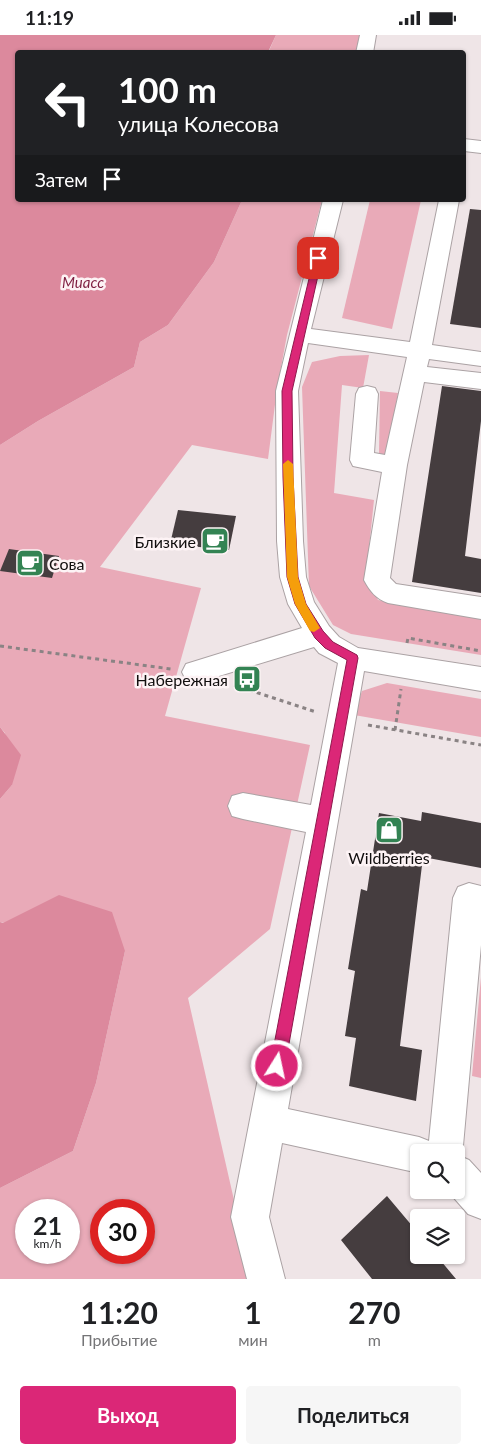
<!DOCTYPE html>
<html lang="ru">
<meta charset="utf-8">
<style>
:root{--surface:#fff;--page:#f6f6f6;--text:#202124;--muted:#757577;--accent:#db2777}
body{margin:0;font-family:Lato,sans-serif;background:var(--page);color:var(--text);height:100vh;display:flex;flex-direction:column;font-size:19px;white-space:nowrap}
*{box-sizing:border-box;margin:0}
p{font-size:16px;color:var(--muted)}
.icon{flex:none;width:28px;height:28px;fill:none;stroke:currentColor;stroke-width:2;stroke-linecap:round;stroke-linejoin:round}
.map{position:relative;height:1244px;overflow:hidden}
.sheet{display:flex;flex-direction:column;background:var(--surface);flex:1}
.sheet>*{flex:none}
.banner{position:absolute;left:15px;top:15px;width:451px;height:152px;border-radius:5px;box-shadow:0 1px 4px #0004;background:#202124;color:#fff;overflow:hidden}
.tools{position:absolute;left:410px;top:1109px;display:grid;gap:10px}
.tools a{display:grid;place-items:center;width:55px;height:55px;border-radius:5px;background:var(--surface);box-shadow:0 1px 4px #0004;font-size:25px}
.speed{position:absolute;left:15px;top:1164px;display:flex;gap:10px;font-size:25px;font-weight:700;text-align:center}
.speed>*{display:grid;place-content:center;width:65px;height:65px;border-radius:50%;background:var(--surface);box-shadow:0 1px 4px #0004;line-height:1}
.speed small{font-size:12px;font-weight:400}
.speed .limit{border:8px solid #d22;background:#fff;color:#111}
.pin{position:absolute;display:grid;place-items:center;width:42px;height:42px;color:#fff;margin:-21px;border-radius:10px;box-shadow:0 2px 8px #0006}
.me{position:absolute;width:55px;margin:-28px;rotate:10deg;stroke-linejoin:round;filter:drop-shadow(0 0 4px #0008)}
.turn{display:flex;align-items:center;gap:18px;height:105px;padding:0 20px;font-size:22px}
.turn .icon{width:65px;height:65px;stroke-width:2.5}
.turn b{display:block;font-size:35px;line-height:42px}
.then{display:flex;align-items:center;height:48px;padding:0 20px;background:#0003;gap:10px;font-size:19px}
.eta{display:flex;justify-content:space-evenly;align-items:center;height:85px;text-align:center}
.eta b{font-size:30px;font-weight:700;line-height:35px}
.button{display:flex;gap:10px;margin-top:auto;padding:10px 20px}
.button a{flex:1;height:58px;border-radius:5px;background:var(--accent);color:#fff;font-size:20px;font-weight:700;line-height:58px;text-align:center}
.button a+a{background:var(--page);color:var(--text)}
.status{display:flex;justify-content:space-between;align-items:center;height:35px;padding:0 25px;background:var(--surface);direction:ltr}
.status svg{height:14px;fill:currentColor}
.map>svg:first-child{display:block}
.green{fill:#e9aab8;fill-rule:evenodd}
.water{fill:#dc899d}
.building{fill:#453d3f}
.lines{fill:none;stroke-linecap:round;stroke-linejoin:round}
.minor-casing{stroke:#aba2a4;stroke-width:2}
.path{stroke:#8a8384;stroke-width:3;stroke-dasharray:4 4;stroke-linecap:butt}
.minor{fill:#fff;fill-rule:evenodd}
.route{fill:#db2777;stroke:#8e194d}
.slow{fill:#f59e0b}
.labels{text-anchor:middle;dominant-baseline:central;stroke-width:5;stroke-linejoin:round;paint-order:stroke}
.far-water-label{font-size:15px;font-style:italic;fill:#7f1f41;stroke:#fdf3f5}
.poi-label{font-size:16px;fill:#110e0e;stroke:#fdf3f5;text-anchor:end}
</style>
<div class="status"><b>11:19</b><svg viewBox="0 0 49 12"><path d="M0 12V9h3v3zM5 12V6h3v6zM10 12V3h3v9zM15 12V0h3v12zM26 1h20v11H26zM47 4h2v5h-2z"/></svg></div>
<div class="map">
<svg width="481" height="1244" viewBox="0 0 481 1244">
<rect width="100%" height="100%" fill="#efe5e7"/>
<g class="green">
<path d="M276,0H362L358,17L268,18Z"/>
<path d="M242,165H322L287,300L277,354L268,424L192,410L100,532L201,553L165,681L310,710L270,894L188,963L252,1244H0V1153L73,1116L96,1048L125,916L0,887V764L12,750L5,698L0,692V410L38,386L134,332L140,307L168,290L214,227ZM26,1175H69V1218H26ZM101,1175H144V1218H101Z"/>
<path d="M370,165H421L392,294L342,283Z"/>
<path d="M369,320L363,353L342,350L334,458L374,465L366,542L378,565L481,582V620L351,599L333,590L309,551L302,352L312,327L340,321Z"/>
<path d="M380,356L398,358L387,420L379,419Z"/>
<path d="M387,648L481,664V702L354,680L362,656Z"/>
<path d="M481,942V1043L472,1041Z"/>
</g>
<g class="water">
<path d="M0,0H276L268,17L18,18V165H242L214,227L168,290L140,307L134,332L38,386L0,410Z"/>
<path d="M0,692L21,720L12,750L0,764Z"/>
<path d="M59,860L112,877L125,916L96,1048L73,1116L0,1153V887L3,888Z"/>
</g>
<g class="building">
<path d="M470,174L481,175V293L450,289Z"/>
<path d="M442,351L481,356V386L465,521L481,524V558L412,547Z"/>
<path d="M178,475L236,481L229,515L170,509Z"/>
<path d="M9,514L59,521L52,543L0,536Z"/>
<path d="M422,777L481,788V833L423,822L400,1011L422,1015L416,1066L349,1051L356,1003L345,1001L355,936L348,934L361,854L367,856L379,778L421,786Z"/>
<path d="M387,1161L419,1199V1220H436L456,1244H372L341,1205Z"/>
</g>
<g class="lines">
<defs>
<g id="minor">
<path d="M360,0H376L373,18H356Z"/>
<path d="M464,104L481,106V118L464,116Z"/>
<path d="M323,165H343L311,294L410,307L439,165H459L432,310L481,317V331L429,324L427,332L481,338V354L424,347L407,430L390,543L396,549L481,562V584L388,568C376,564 370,556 364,545L382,437L353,431L350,425L356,359L359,353L367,351L375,353L378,359L374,418L385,420L407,322L308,308L298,356L303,506L306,542L314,567L329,591L339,602L358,613L481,632V656L364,636L288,1074L419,1102L429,1106L453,863L458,852L469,848L481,851V910L462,1122L469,1125L481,1138V1184L468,1179L447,1155H456V1118H419V1138L282,1108L269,1182L285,1244H247L231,1182L306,797L243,784L232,781L228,771L232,761L243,758L311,770L338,628L319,618L314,612L196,648L186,645L182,637L186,629L302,593L288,569L280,542L277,506L276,356Z"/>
</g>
</defs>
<use href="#minor" class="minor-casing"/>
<g class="path">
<path d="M407,608L408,603L481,616"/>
<path d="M0,611L171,634"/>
<path d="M234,650L316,677"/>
<path d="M368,690L481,710"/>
<path d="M395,695L401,654"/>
</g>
<use href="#minor" class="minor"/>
</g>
<path class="route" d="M318,220L322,223L292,356L293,442L298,542L306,569L323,596L333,607L357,620L358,623L285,1031L282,1036L277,1038L272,1036L270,1031L347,625L325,613L315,603L295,569L287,542L283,442L282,356L314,223Z"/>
<path class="slow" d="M288,425L293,429L298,542L306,569L320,593L314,597L310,596L295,569L287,542L283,429Z"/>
<defs>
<symbol id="cafe-square" viewBox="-11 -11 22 22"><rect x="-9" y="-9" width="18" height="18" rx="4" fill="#338353" stroke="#fdf3f5"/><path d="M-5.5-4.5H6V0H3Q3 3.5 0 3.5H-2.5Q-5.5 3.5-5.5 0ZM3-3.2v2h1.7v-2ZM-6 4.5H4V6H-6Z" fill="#fff"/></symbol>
<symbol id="bus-square" viewBox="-11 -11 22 22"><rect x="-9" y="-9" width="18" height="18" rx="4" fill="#338353" stroke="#fdf3f5"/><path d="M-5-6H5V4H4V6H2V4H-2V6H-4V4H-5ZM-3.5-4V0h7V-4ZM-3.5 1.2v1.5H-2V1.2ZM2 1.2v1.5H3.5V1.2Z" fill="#fff"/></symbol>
<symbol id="shop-square" viewBox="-11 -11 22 22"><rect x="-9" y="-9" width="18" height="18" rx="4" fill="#338353" stroke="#fdf3f5"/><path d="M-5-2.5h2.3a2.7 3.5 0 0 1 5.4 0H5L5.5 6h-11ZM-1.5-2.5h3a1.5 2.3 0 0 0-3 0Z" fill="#fff"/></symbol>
</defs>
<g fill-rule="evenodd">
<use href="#cafe-square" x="199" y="490" width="32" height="32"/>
<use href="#cafe-square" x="14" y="512" width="32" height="32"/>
<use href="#bus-square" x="231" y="628" width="32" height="32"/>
<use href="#shop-square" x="373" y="779" width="32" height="32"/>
</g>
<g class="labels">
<g class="far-water-label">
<text x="83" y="247">Миасс</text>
</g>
<g class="poi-label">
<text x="196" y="506">Близкие</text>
<text x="49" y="528" text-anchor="start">Сова</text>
<text x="228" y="644">Набережная</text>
<text x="389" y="822" text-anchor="middle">Wildberries</text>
</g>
</g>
</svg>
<div class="tools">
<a><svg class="icon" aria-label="search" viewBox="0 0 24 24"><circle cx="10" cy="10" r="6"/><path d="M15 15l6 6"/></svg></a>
<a><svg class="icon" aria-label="layers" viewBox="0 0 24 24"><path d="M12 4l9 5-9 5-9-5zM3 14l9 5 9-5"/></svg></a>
</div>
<div class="speed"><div>21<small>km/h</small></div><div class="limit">30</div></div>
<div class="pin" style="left:318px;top:223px;background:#d93025"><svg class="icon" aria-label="arrive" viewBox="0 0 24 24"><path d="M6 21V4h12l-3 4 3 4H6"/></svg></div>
<svg class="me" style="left:277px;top:1031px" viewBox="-20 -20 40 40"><circle r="17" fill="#db2777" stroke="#fff" stroke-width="3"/><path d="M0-11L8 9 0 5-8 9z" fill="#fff"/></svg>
<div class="banner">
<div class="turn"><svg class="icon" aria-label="left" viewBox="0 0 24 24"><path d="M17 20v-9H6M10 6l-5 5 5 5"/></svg><div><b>100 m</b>улица Колесова</div></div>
<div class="then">Затем<svg class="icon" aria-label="arrive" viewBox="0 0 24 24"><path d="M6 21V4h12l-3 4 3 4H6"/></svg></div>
</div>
</div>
<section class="sheet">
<div class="eta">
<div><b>11:20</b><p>Прибытие</p></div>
<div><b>1</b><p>мин</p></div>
<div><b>270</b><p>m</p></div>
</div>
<div class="button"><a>Выход</a><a>Поделиться</a></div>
</section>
